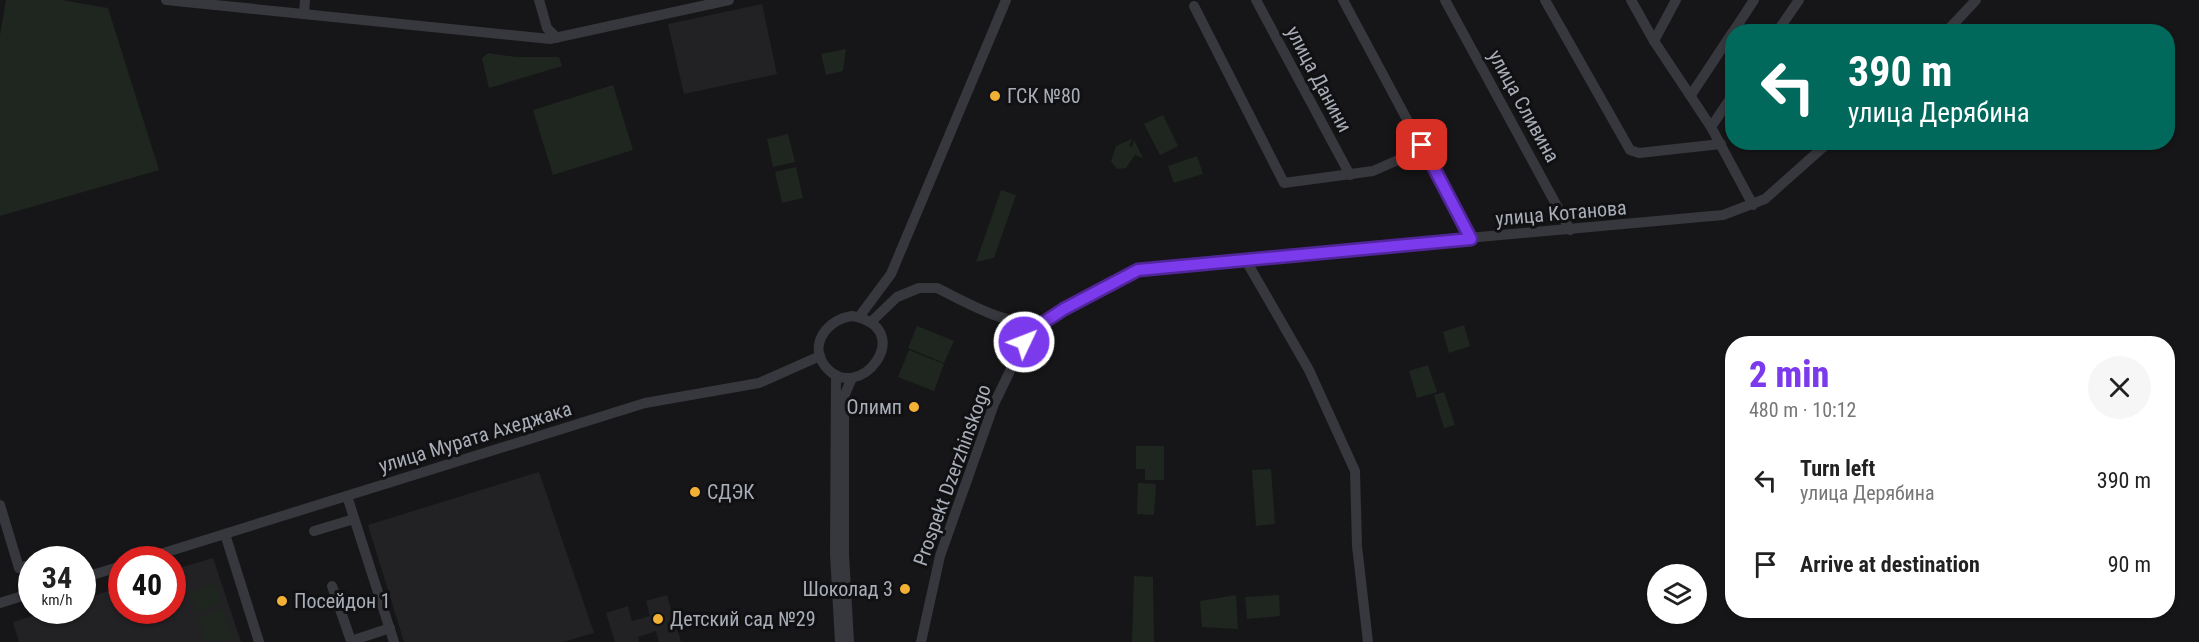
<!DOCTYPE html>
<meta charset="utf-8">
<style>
:root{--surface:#fff;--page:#f6f6f6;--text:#222;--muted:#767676;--accent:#7c3aed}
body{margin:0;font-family:"Roboto Condensed",sans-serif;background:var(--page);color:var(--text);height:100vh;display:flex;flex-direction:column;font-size:22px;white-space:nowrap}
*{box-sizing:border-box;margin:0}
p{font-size:20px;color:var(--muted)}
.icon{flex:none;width:33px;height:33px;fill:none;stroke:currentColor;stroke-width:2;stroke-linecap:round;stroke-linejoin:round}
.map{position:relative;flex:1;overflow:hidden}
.panel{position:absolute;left:1725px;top:336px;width:450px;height:282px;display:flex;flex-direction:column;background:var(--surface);border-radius:24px;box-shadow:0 2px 4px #0004}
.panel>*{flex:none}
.banner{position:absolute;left:1725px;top:24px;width:450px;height:126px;border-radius:24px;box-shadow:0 2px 4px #0004;background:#00695c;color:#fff;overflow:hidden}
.fabs{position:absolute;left:1647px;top:564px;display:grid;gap:12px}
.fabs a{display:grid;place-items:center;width:60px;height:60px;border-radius:50%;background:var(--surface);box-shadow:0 2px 4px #0004;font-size:30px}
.speed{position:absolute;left:18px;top:546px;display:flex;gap:12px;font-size:30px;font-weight:700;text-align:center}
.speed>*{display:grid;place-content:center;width:78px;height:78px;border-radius:50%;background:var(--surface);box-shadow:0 2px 4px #0004;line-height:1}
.speed small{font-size:15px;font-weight:400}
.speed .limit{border:9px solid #d22;background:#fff;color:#111}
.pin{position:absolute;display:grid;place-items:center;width:51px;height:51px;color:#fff;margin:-26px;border-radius:12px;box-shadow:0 3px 9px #0006}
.me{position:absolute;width:66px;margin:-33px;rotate:47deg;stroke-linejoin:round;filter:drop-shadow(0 0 4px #0008)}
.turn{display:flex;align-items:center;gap:21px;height:126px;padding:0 24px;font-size:27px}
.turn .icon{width:78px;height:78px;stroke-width:2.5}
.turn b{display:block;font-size:42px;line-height:51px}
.round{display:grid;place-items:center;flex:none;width:63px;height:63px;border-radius:32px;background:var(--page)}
.overview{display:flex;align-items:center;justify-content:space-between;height:102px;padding:0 24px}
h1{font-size:36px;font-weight:800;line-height:45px;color:var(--accent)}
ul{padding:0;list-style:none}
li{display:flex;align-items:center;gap:18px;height:84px;padding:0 24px}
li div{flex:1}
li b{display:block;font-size:22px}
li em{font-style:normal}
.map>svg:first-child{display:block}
.built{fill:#222225}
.green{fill:#1e261f}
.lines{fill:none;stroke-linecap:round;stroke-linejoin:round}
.minor{stroke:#37383d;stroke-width:10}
.route-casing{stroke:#51269a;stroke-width:15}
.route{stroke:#7c3aed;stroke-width:10}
.poi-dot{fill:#f2b134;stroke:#111113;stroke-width:2}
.labels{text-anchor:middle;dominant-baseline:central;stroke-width:6;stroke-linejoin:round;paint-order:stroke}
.street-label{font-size:20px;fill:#a8adb8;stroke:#111113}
.poi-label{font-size:20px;fill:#a8adb8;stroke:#111113;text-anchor:start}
</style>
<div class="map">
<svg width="2199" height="642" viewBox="0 0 2199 642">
<rect width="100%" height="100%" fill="#161618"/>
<g class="built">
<path d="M762,4L777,74L684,94L668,24Z"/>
<path d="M539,472L594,633L563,642H404L368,525Z"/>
<path d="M213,558L241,642H19L13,622L48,611L82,610L83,599L121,587L122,610H172L173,570Z"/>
<path d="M667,595L681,642H659L656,631L638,637L639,642H615L606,613L628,606L632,621L650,616L646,601Z"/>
</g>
<g class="green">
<path d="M6,0H62L108,8L159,170L0,216V35Z"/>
<path d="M846,49L843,71L826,75L821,54Z"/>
<path d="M488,53L516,57H559L562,66L489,88L482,58Z"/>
<path d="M613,85L633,150L553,175L533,110Z"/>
<path d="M1163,115L1178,146L1160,155L1144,124Z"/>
<path d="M788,134L795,162L773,167L767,139Z"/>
<path d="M1132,139L1129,146L1132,147L1134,140L1143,158L1135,155L1126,168L1117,169L1111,161L1116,146Z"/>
<path d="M1197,156L1203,174L1174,183L1168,166Z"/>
<path d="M796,167L803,198L782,203L775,172Z"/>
<path d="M1001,190L1016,195L994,258L976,262Z"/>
<path d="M1464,325L1470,346L1449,353L1443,332Z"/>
<path d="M917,326L954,341L944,363L908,348Z"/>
<path d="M909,350L944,364L934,391L898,377Z"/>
<path d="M1428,365L1437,392L1417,398L1409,371Z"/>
<path d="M1444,392L1455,425L1444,428L1434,395Z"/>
<path d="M1136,446H1164V480H1145V469H1136Z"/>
<path d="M1271,469L1275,524L1256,526L1252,470Z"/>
<path d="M1138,483L1156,484L1154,515L1137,514Z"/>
<path d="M1134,576L1153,577L1154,642H1132Z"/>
<path d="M215,584L222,604L197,612L190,592Z"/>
<path d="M1236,595L1238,629L1202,627L1200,601Z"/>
<path d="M1279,595L1280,616L1247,619L1245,597Z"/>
<path d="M223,609L233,640L206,642L198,617Z"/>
</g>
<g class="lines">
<g class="minor">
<path d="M166,0L550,39L729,0"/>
<path d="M539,0L547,28L557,38"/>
<path d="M1256,0L1350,175"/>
<path d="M1343,0L1471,239"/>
<path d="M1445,0L1570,230"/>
<path d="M1545,0L1630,150L1639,153L1721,144"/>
<path d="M1631,0L1654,41L1711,127L1753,205"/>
<path d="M1194,6L1284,183L1373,171L1407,156L1422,145"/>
<path d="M304,14L305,0"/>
<path d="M1733,32L1754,0"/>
<path d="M1777,32L1799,0"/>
<path d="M1946,32L1976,0"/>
<path d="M1654,41L1676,0"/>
<path d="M1691,95L1732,33"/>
<path d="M1711,127L1732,96"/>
<path d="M1245,259L1309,370L1355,471L1357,546L1368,642"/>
<path d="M852,316C920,328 858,408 825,366C808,344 828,319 852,316Z"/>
<path d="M859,317L891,274L1006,0"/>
<path d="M871,322L897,297L919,288H937C962,300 1016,332 1042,320"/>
<path d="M836,375L835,554L840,642"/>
<path d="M347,496L394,642"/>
<path d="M0,505L19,568L32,564"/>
<path d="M314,531L354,519"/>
<path d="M225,534L259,642"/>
<path d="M46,560L59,556L60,560"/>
<path d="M141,560L645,403L759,383L820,356"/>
<path d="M82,578L122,566"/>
<path d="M332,586L351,641L390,628"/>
<path d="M0,603L32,593"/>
<path d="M849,642L844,554V414L845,394L852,378"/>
<path d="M921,642L940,556L994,404L1024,342L1036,328L1064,309L1126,275L1138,270L1179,264L1723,215L1765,199L1829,142"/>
</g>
</g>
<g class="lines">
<defs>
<path id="route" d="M1024,342L1035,328L1064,309L1138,270L1471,239L1422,145"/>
</defs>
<use href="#route" class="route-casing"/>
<use href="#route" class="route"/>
</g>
<g class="poi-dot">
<circle cx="995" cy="96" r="6"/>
<circle cx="914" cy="407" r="6"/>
<circle cx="695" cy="492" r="6"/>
<circle cx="905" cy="589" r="6"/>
<circle cx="282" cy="601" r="6"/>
<circle cx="658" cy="619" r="6"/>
</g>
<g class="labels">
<g class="street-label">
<text transform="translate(1319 79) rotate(62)">улица Данини</text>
<text transform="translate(1524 106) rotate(61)">улица Сливина</text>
<text transform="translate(1561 213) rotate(-5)">улица Котанова</text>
<text transform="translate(475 437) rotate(-17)">улица Мурата Ахеджака</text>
<text transform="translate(952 475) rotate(-70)">Prospekt Dzerzhinskogo</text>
</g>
<g class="poi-label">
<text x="1007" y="96">ГСК №80</text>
<text x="902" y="407" text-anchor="end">Олимп</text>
<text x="707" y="492">СДЭК</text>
<text x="893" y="589" text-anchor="end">Шоколад 3</text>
<text x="294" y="601">Посейдон 1</text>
<text x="670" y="619">Детский сад №29</text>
</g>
</g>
</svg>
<div class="fabs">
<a><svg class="icon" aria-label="layers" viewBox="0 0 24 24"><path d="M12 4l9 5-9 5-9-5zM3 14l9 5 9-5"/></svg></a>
</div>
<div class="speed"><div>34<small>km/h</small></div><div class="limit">40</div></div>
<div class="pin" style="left:1422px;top:145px;background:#d93025"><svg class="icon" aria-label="arrive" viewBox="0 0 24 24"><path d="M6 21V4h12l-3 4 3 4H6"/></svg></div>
<svg class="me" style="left:1024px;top:342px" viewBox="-20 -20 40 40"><circle r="17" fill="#7c3aed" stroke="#fff" stroke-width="3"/><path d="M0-11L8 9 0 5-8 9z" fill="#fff"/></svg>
<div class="banner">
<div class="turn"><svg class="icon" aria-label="left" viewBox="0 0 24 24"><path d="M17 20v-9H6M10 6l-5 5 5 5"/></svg><div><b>390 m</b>улица Дерябина</div></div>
</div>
<section class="panel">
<div class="overview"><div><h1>2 min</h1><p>480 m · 10:12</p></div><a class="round"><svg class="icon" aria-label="close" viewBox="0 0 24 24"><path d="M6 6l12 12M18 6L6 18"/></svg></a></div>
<ul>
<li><svg class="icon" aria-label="left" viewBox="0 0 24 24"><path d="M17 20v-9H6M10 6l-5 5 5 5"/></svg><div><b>Turn left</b><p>улица Дерябина</p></div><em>390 m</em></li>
<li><svg class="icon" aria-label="arrive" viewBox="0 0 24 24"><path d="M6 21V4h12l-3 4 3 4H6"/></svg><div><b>Arrive at destination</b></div><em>90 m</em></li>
</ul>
</section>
</div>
